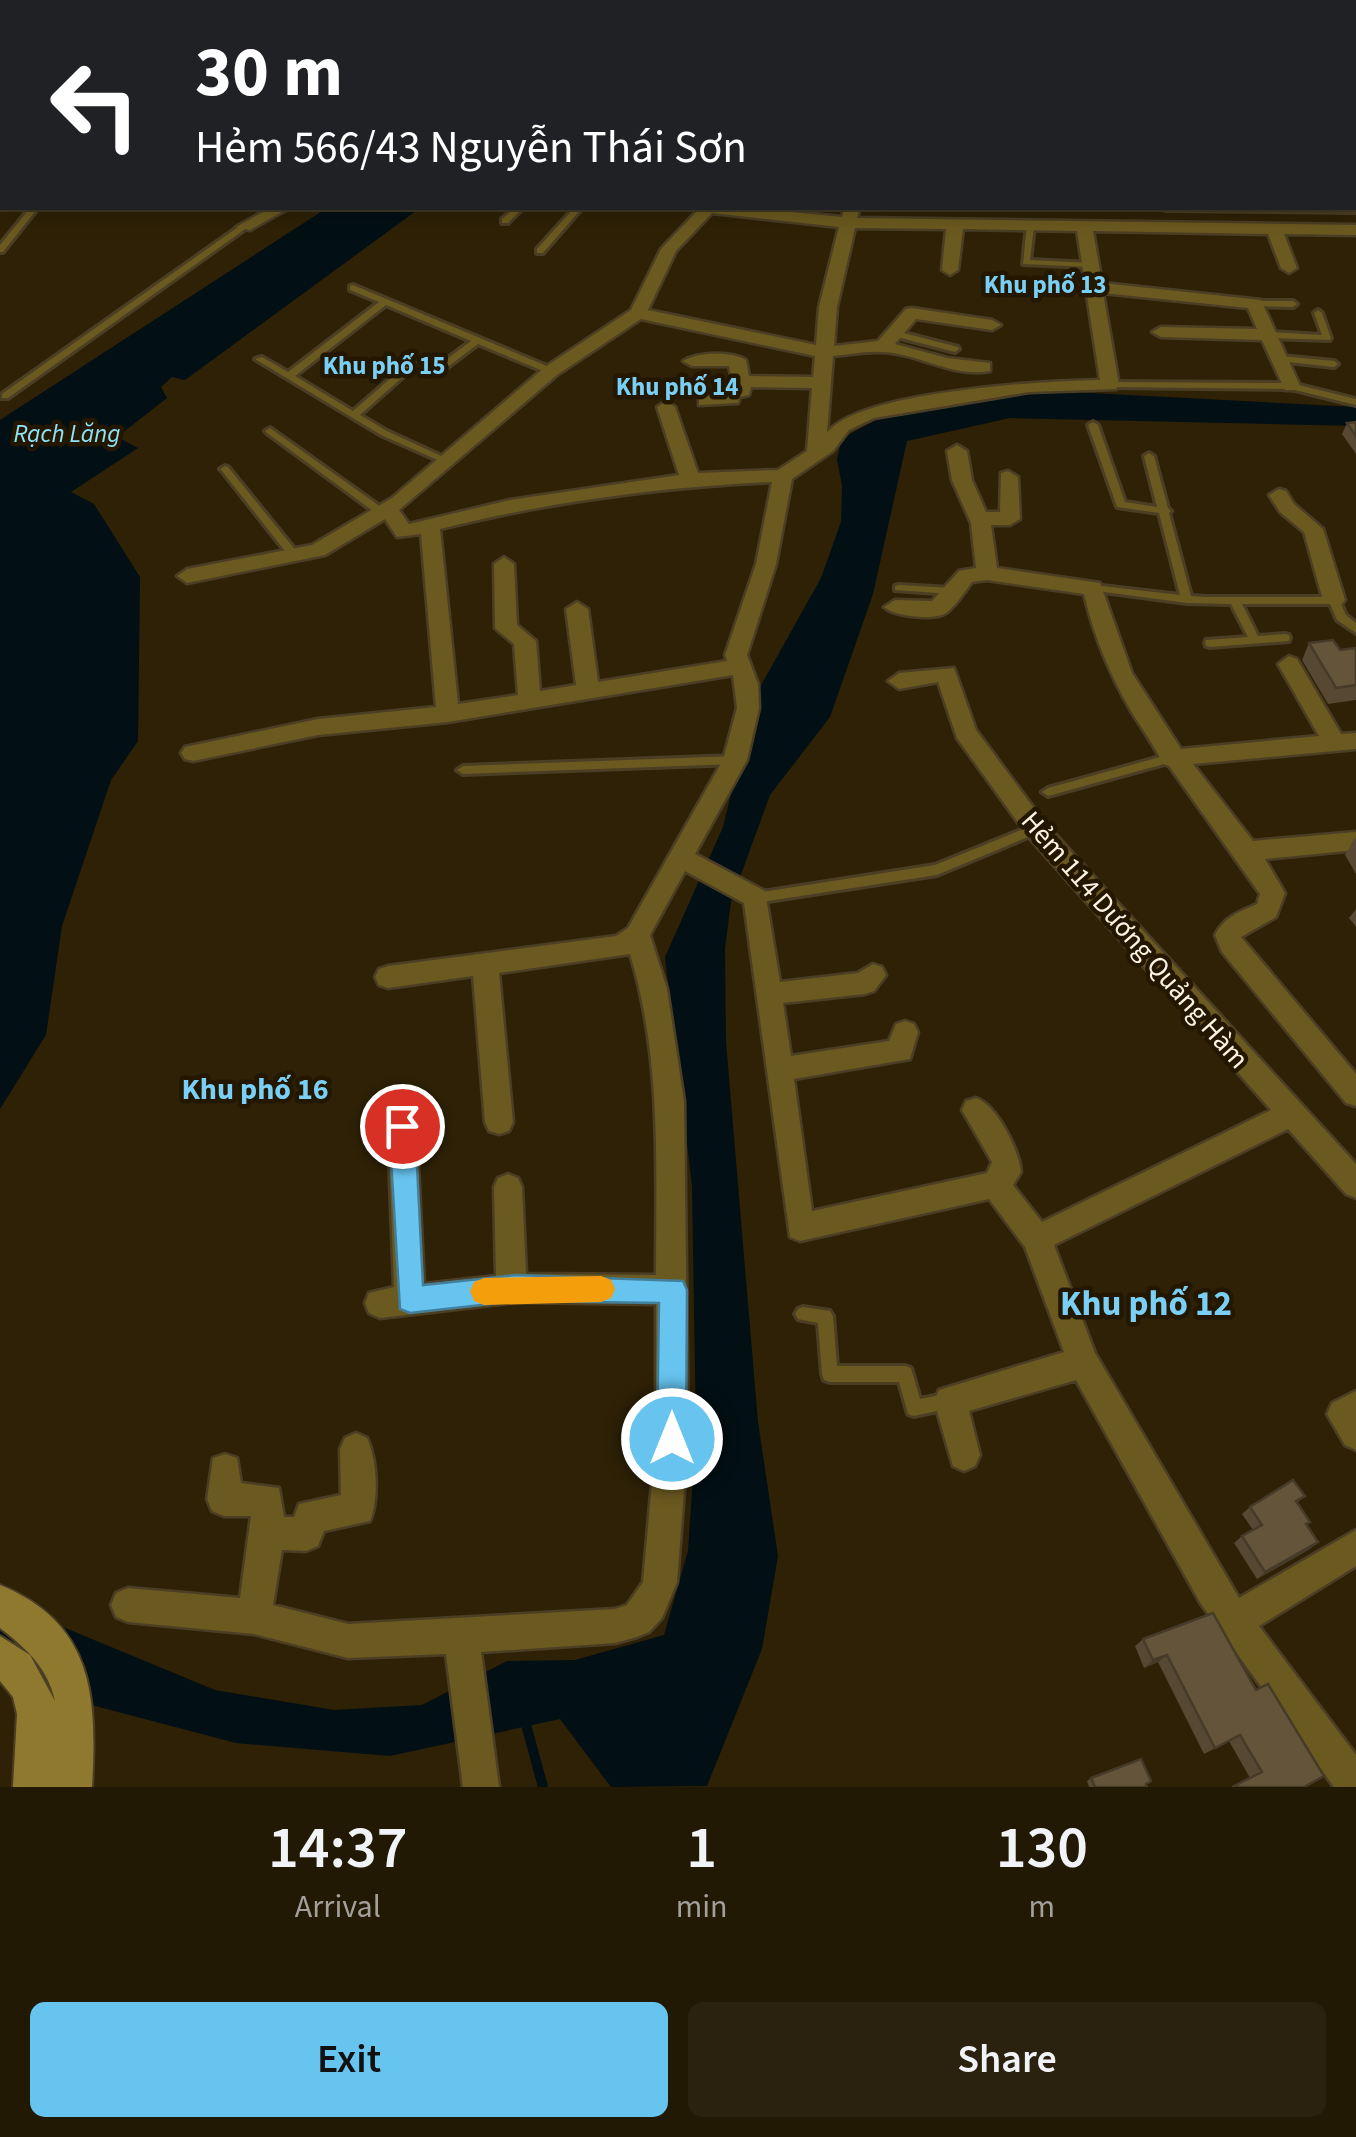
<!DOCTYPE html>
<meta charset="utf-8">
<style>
:root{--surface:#221904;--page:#2a220e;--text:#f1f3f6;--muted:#a2a09a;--line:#3f3826;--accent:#67c4ef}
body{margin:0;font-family:"Source Sans 3",sans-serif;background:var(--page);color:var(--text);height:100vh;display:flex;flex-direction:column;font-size:38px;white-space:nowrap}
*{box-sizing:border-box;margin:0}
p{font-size:32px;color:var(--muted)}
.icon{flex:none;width:55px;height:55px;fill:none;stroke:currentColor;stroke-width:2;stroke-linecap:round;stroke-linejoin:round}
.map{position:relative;height:1787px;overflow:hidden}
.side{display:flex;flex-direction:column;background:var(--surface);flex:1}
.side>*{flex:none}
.top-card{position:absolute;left:0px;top:0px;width:1358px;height:210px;box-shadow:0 5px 25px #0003,0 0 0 2px var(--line);background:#202124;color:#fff;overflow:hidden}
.pin{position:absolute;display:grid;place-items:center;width:85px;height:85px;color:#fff;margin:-42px;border:5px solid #fff;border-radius:50%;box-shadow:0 2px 10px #0007}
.me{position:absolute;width:110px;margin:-55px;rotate:0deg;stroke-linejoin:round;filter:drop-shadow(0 0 8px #0008)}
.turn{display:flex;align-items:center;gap:35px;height:210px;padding:0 30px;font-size:45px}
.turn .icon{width:130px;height:130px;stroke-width:2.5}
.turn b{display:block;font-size:70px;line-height:85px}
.eta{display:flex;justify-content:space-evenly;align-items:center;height:170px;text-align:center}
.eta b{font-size:60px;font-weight:600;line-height:70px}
.button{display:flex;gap:20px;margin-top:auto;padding:20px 30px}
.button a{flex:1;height:115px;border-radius:15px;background:var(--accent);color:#111;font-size:40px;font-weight:600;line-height:115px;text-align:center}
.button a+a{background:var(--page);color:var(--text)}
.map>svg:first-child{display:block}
.water{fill:#020f14}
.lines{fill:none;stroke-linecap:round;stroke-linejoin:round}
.stream{stroke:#020f14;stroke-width:10}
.service-casing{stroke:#4b3e25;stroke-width:6}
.minor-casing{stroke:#4b3e25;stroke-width:5}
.secondary-casing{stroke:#4b3e25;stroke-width:4}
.service{fill:#6b5a1f;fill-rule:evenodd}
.minor{fill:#6b5a1f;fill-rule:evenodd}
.secondary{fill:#8f792f;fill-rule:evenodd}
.wall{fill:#564832}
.shaded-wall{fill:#463b29}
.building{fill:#64543a;stroke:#463b29;stroke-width:2.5}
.route{fill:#67c4ef;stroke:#437f9b;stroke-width:2.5}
.slow{fill:#f59e0b}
.labels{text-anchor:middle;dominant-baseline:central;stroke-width:9;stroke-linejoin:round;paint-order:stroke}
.far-neighbourhood-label{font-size:25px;font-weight:bold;fill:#7acff7;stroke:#241700}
.far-water-label{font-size:25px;font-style:italic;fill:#8ee2fa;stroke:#241700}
.street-label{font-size:28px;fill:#fcf3e3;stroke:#241700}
.neighbourhood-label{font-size:30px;font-weight:bold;fill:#7acff7;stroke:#241700}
.near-neighbourhood-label{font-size:35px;font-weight:bold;fill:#7acff7;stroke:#241700}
</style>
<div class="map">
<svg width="1356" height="1787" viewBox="0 0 1356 1787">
<rect width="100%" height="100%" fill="#2e2106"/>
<g class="water">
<path d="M327,208H420L185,380L172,377L161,387L167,398L117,437L138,448L71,492L94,504L140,577L138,741L111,780L62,926L46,1035L0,1109V420Z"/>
<path d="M1052,391L1356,407V426L1010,418L907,441L873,594L830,717L770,795L731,902L725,948L726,1042L758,1422L778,1556L762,1649L707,1786L611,1787L560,1719L390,1756L236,1743L8,1683L0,1677V1601L215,1690L334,1710L422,1705L507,1661L575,1660L664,1635L688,1551L696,1432L692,1186L665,957L723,827L755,696L821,578L841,522L842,486L837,459L842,438L886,415Z"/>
</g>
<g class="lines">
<path class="stream" d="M525,1721L543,1787"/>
<defs>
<g id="service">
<rect x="0" y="179" width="2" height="5"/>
<path d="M30,208H38L3,252H0V245Z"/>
<path d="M515,208H523L508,223H502V219Z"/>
<path d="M574,208H582L543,253H537V249Z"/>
<path d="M1162,208H1356V212L1166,210Z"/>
<path d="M1027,224L1034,226L1030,260L1091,263L1095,265L1091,267L1023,264Z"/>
<path d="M241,225L248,227L8,398H2V394Z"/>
<path d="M353,285L554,369L556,371L548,373L478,344L441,372H435V368L471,341L386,305L295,376L353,411L408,363H414V367L360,415L387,431L450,460L445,463L442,462L381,435L255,359L262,357L288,372L379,302L350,290V286Z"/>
<path d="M1255,301H1293L1297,304L1293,307L1252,306V302Z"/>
<path d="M1318,310L1322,313L1331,338L1330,340L1270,338L1266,335L1270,332L1322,335L1314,313Z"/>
<path d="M896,331L958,347L959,349L955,352L893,336V332Z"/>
<path d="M1281,356L1334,361L1338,364L1334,367L1278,361V357Z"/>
<path d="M1110,382L1291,383L1356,399V405L1291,389L1107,387V383Z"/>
<path d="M1093,422L1098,425L1125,502L1157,507L1144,456L1149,453L1154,456L1168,508L1171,511L1169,513L1191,596L1206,597H1334L1339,600L1346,615L1356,623V633L1337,620L1330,604H1242L1258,636L1285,634L1289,635L1290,638L1289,641L1210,647L1206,646L1205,643L1206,640L1248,637L1231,604L1187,603L1089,590V586L1093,585L1180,595L1159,513L1117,507L1088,425Z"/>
<path d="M270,428L385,510V514H377L267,433L265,431Z"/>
<path d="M225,466L228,467L297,552V556H289L222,471L220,469Z"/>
<path d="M899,585L951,588L956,591L951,594L895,590V586Z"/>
<path d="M1171,754L1177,758L1175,761L1048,796L1042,792L1048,788Z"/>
<path d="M735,756L741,760L735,764L463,774L457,770L463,766Z"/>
<path d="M1036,824L1040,826L1042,829L1040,832L937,875L756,903L752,901L750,898L752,895L756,893L935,865Z"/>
<path d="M803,1307L830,1311L833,1316L837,1366H905L911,1368L920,1399L950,1393L956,1395L958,1401L956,1407L914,1416L908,1414L899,1382H830L824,1380L822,1374L818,1323L798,1319L795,1314L798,1309Z"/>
</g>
<g id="minor">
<path d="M200,0H214V2H201Z"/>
<path d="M2,12V24L0,25V13Z"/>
<path d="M0,148L2,149V157L0,158Z"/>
<path d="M270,208H289L250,230L236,227Z"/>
<path d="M700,208H749L842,217L844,208H860L857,218L1356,225V235L1284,234L1297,268L1289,273L1281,268L1268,234L1093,231L1102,283L1261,300L1300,386L1297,390H1285L1262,340L1161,337L1152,332L1161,327L1257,329L1248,308L1103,293L1119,385L1116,389L1029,392L874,418L849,430L833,451L792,479L776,564L747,655L758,684L759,708L747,760L695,854L765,891L780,982L858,973L873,964L882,967L886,975L874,991L865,994L783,1003L791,1056L889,1041L896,1024L905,1021L914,1024L918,1032L910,1059L794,1079L812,1211L987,1173L992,1162L962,1110L966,1101L976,1098C997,1105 1019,1150 1021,1172L1013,1185L1042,1222L1271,1110L1027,835L957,738L938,682L899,689L888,681L899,673L954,668L976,730L1045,823L1356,1164V1198L1346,1194L1288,1129L1054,1245L1095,1353L1239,1598L1356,1530V1566L1259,1626L1356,1755V1787H1334L1201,1604L1076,1380L969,1411L980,1455L975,1466L964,1471L953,1466L934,1401L939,1390L1064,1352L1025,1247L989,1199L800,1241L790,1237L744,903L685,871L650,935L667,989L684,1101L688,1439L677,1582L662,1618L649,1632L637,1637L615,1643L481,1652L499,1787H463L446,1654L348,1658L254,1634L128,1622L116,1617L111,1605L116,1593L128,1588L240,1598L251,1516H224L212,1511L207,1499L213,1458L225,1454L237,1458L241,1483L279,1488L284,1517H294L299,1504L341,1495L340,1449L345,1438L356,1433L367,1438C377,1459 379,1499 370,1521L324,1531L318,1546L306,1551L282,1550L273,1605L348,1624L615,1609L627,1605L643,1582L656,1439V1304L516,1302L380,1318L369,1313L365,1303L369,1293L394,1287L388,1126L392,1117L402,1114L412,1117L416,1126L424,1284L496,1276L494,1187L498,1178L508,1174L518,1178L522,1187L526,1274L656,1275C656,1168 662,1058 630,954L499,973L513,1122L509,1131L499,1134L489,1131L485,1122L473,976L388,988L379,985L375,977L379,969L388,966L616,936L628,928L723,760L737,708L733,675L448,722L318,735L193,761L185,759L181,753L185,747L318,719L436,707L421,534L397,537L385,519L325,555L187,583L177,576L187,569L312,545L392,498L545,367L631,310L661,249ZM712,213L839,227L819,307L816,345L648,310L676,251ZM855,228L946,229L942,270L950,275L958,270L963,229L1077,231L1100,380C1045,381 859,391 827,433L833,356C848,355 865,351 881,352C918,353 952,378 990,371V363L947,358L895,344L916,319L992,330L1001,325L992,320L912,308L906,309L878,341L834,346L837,307ZM641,319L815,356L813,377L749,376L746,360C732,351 697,352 683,361L692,366H729L733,386L724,388L721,394L699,397V405L738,403L740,397L749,395L751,387L812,388L807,451L778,470L698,473L675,407L666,401L657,407L679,475L510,500L409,524L399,510L557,375ZM772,482L756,564L725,655L727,661L598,682L588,609L577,602L566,609L576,685L540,691L536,641L517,625L514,564L504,557L494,564L495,628L514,644L518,695L458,704L440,529C549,502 660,487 772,482Z"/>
<path d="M957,445L967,451L972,480L986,512H1000L1001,473L1008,471L1018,477L1020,519L1010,525H991L997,568L1100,583L1132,673L1181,749L1319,736L1278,664L1289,656L1297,659L1341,734L1356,733V749L1193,764L1253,841L1356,832V850L1265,859L1285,893L1276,917L1241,937L1356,1074V1106L1346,1103L1222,952L1215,935C1224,917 1239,912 1257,904L1260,894L1169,766L1163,764C1155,746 1142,729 1131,711C1109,673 1094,636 1084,594L987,580L972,582C965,591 956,606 946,613C934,621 893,616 884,607L895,600L932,601L959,571L976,568L971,523L952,480L947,451Z"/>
<path d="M1279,489L1286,491L1294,504L1323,529L1345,600L1341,605L1334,607L1323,600L1304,532L1280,512L1269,495Z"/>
<path d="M1356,1391V1450L1345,1445L1327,1414L1332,1403Z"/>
</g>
<path id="secondary" d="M0,1585C95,1624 97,1699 92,1787H13L17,1714L13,1697L0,1681V1636L30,1655L55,1701C48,1668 26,1648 0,1628Z"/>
</defs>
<use href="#service" class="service-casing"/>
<use href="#minor" class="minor-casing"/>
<use href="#secondary" class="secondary-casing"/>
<use href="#service" class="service"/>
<use href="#minor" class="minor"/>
<use href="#secondary" class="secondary"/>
</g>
<g class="wall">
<path d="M338,0H534V2H337Z"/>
<path d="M1158,0H1356V71L1355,2H1157Z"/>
<rect x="1355" y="125" width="1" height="74"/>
<path d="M1356,422V454L1342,434L1347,423Z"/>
<path d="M1309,643L1340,650L1356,648V700L1328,704L1302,660Z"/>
<path d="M1356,838V874L1345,855L1354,839Z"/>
<path d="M1356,909V927L1349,918Z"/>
<path d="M1305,1496L1297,1503L1307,1525L1318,1542L1310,1549L1257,1579L1234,1543L1242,1536L1253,1530L1242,1514L1250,1507Z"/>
<path d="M1143,1639L1256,1690L1324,1776L1250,1778L1229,1741L1204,1754L1158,1662L1144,1668L1135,1646Z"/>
<path d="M1091,1778L1146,1784L1147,1787H1089L1087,1781Z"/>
</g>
<g class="shaded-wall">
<path d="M1318,1542L1310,1549L1257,1579L1265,1572Z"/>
<path d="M1167,1655L1158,1662L1144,1668L1153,1660Z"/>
</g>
<g class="building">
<path d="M338,0H502V2H337Z"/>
<path d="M1165,0H1356V24L1355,2H1166Z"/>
<rect x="1355" y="125" width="1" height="41"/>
<path d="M1356,422V436L1347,423Z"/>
<path d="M1333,640L1340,650L1356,648V685L1336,688L1309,643Z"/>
<path d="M1293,1480L1305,1496L1296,1501L1310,1522L1306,1524L1318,1542L1265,1572L1242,1536L1262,1525L1250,1507Z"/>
<path d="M1213,1613L1256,1690L1268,1684L1324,1776L1304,1787H1232L1262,1772L1240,1735L1215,1748L1167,1655L1153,1660L1143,1639Z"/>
<path d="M1141,1759L1151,1781L1146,1784L1147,1787H1095L1091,1778Z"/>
</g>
<path class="route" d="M402,1115L411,1118L415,1126L423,1285L516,1275L683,1281L687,1290L686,1439L682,1449L672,1453L661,1449L657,1439L659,1303L516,1301L410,1313L400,1309L389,1126L393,1118Z"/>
<path class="slow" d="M601,1276L611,1280L615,1289L611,1298L601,1302L484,1305L474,1301L470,1291L474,1282L484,1278Z"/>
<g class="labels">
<g class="far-neighbourhood-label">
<text x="1045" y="285">Khu phố 13</text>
<text x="384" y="366">Khu phố 15</text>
<text x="677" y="387">Khu phố 14</text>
</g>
<g class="far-water-label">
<text x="67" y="434">Rạch Lăng</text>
</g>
<g class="street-label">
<text transform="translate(1135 940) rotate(49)">Hẻm 114 Dương Quảng Hàm</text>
</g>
<g class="neighbourhood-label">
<text x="255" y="1089">Khu phố 16</text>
</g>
<g class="near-neighbourhood-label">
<text x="1146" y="1304">Khu phố 12</text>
</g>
</g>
</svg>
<div class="pin" style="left:402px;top:1126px;background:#d93025"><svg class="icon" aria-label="arrive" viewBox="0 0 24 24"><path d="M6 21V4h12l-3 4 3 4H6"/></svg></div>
<svg class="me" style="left:672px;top:1439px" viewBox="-20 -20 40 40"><circle r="17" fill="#67c4ef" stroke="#fff" stroke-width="3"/><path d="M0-11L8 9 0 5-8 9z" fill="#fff"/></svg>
<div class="top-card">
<div class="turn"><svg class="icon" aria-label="left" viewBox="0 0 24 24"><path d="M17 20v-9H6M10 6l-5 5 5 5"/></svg><div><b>30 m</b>Hẻm 566/43 Nguyễn Thái Sơn</div></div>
</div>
</div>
<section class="side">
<div class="eta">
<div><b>14:37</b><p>Arrival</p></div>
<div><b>1</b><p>min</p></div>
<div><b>130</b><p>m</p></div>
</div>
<div class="button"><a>Exit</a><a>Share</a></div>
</section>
